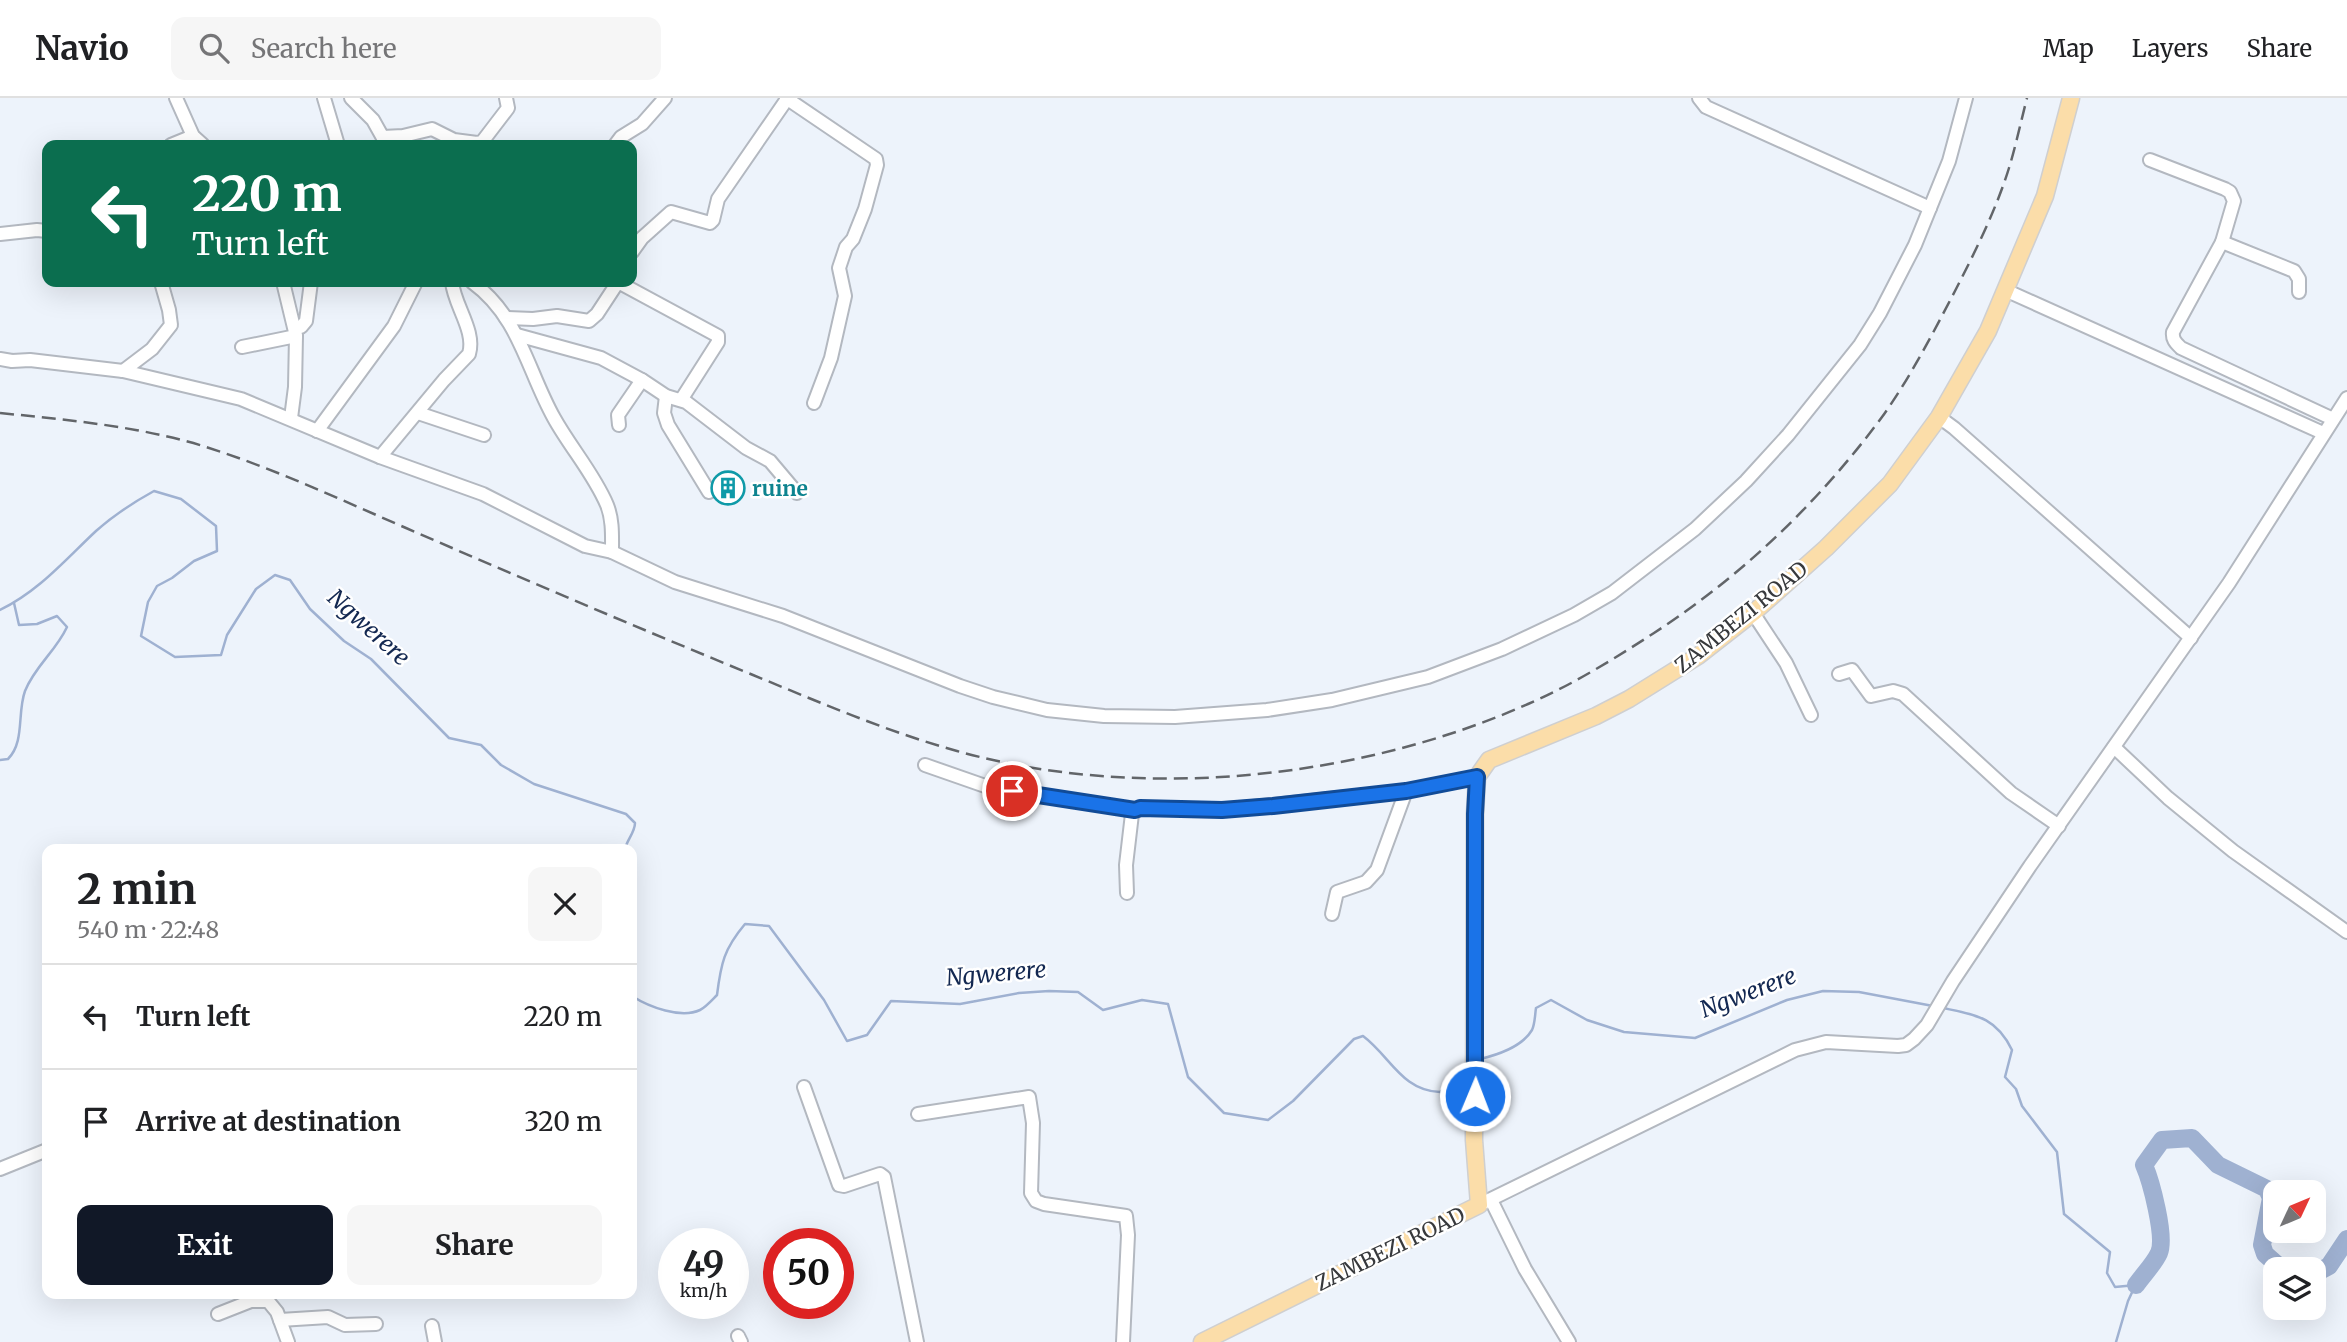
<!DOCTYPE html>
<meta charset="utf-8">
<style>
:root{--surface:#fff;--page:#f6f6f6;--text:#202124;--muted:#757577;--line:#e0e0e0;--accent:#111827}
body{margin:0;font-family:Merriweather,serif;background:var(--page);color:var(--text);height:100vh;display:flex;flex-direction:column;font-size:26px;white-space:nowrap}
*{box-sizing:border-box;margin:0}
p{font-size:23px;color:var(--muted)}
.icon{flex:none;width:38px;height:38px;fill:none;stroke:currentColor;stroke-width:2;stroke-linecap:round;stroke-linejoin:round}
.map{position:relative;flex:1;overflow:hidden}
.drawer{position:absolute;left:42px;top:746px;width:595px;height:455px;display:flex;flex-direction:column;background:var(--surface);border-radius:14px;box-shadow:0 7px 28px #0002}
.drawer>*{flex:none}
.guide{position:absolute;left:42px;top:42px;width:595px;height:147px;border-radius:14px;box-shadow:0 7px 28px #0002;background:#0b6e4f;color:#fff;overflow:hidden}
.needle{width:46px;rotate:46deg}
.tools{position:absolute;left:2263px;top:1082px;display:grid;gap:14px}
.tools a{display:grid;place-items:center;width:63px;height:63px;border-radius:14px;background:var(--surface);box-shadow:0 7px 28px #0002;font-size:35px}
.speed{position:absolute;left:658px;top:1130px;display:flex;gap:14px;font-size:35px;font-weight:700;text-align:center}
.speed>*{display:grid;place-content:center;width:91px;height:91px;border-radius:50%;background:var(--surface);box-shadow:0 7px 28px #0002;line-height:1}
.speed small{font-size:18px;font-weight:400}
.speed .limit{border:10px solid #d22;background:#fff;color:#111}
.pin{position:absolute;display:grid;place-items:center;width:60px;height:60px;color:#fff;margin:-30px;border:4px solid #fff;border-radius:50%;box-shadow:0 2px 7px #0007}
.me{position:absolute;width:77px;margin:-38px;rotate:1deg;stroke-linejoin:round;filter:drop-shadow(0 0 5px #0008)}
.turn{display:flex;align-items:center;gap:24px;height:147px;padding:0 35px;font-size:32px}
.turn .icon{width:91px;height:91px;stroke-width:2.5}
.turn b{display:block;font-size:49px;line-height:60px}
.round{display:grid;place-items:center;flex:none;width:74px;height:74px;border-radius:14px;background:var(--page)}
.summary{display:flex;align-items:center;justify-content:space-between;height:119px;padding:0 35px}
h1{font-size:42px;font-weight:700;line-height:52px}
.cta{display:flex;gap:14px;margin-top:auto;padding:14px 35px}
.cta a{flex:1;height:80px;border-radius:14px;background:var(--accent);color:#fff;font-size:28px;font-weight:700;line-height:80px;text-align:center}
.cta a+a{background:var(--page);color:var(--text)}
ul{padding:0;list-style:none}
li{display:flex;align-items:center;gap:21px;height:105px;padding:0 35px;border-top:2px solid var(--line)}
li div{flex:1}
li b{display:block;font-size:26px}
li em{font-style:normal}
header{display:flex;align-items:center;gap:42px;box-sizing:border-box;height:98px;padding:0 35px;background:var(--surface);border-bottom:2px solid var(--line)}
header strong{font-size:33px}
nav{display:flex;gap:38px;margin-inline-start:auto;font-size:24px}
.search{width:490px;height:63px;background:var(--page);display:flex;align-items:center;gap:18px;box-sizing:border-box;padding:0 24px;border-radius:14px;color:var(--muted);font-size:26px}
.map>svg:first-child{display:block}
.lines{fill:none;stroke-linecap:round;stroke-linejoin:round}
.stream{stroke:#9fb1d1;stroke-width:2.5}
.river{stroke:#9fb1d1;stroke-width:18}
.minor-casing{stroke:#b3b8c0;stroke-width:16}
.major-casing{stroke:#cfcfd0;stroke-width:19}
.minor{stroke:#fff;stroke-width:12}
.major{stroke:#fbdda9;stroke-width:16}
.rail{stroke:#626569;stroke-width:2.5;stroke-dasharray:14 7;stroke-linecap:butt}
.route-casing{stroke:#114b97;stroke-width:18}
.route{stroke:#1a73e8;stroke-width:12}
.labels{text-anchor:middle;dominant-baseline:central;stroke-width:5;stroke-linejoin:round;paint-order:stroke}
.culture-label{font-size:21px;font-weight:bold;fill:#0d838f;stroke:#fff;text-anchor:start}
.street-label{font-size:21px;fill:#37393c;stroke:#fff}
.water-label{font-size:23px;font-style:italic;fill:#132851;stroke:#fff}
</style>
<header>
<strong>Navio</strong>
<div class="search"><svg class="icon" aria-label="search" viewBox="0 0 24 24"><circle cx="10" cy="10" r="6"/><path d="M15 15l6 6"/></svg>Search here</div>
<nav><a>Map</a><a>Layers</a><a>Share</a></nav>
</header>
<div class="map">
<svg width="2347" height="1244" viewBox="0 0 2347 1244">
<rect width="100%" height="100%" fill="#edf3fb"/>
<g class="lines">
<g class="stream">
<path d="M0,512C39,493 65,462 96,433C114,417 134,404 154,393L181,401L216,428L217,453L194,463L172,480L157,488L148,504L141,538L175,559L221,557L227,537L256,491L275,477L290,482L310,511L344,543L371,561L449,640L481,647L501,667L534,686L626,716L635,725C635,734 627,742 625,751"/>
<path d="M0,662L8,661C25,644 17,615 25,593C35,568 56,553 67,529L57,518L37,526L19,527L14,505"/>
<path d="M632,898C649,909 681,921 700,912C706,909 712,902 717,897C721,865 724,851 745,826L769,828L824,902L847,943L867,937L891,903L960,906L1019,895L1049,893L1078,894L1103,912L1142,902L1168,906L1188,979L1224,1015L1268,1022L1293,1003L1354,941L1363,938C1390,958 1402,993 1440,994L1469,970"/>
<path d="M1943,910C1976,917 1996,919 2012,952L2005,979L2016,991L2022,1008L2057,1054L2064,1116L2110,1154L2107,1175L2115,1189L2136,1187"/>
<path d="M1480,961C1497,957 1522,949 1532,932C1535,926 1535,916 1536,910L1551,902L1587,922L1624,934L1695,940L1787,902L1823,893L1859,894L1933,908"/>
<path d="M2116,1244L2128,1203L2135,1188"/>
</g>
<g class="river">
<path d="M2314,1176L2329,1168L2347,1141"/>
<path d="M2136,1187C2143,1177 2154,1166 2159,1155C2166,1139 2151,1083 2144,1067L2162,1042L2192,1040L2218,1067L2267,1091L2271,1100L2262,1147L2265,1156L2282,1171"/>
</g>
<defs>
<g id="minor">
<path d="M176,0L193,38L203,47"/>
<path d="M324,0L338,47"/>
<path d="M351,0L373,22L387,47"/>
<path d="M786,0L876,61L877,67L865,111L853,141L846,149L839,170L845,198L831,260L814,305"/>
<path d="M1699,0L1706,9L1930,110"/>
<path d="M383,39L403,38L432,31L454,42L477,45L482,44L508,10L506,0"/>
<path d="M171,47L193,38"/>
<path d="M615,47L621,39L642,26L665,0"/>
<path d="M2150,62L2225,91L2230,94L2234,103L2222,144L2173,234C2172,242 2176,245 2181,250L2333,321"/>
<path d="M0,136L37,132L47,133"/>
<path d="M2222,144L2294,173L2299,181V194"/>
<path d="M632,154L642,140L671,114L710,125L713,122L718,101L787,1"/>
<path d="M283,184L296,238L295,289L291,320"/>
<path d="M472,184C520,219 527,272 554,320C570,349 594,376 607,407C613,422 612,438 612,454"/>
<path d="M618,184L718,238V244L681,302"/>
<path d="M2005,192L2323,335"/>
<path d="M506,220L533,221L557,218L589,223L597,216L618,184"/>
<path d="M295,229H301L306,223L311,184"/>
<path d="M517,237L601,260L642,282L666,298L686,304L746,350L770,363L797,395"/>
<path d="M242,249L296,238"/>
<path d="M0,261L12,263L30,262L123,273L241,301L380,359L483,396L585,448L612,454L675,484L783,518L960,588L993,599L1047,612L1104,618L1175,619L1267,612L1332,602L1428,579L1502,551L1574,517L1612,495L1695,431L1746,383L1788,337L1860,247L1880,215L1915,147L1949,63L1966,0"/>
<path d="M123,273L152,251L171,227L169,212L161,184"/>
<path d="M666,298L664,315L668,327L709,394"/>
<path d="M418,315L484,337"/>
<path d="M1939,319L1954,330L2191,540"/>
<path d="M619,327L618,317L642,282"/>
<path d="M317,333L394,228L416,184"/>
<path d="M380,359L444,282L469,256C476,233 454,207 452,184"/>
<path d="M1753,515L1786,565L1811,617"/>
<path d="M1839,576L1852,572L1871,598L1893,593L1903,596L2011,695L2059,728"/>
<path d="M2114,649L2168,700L2233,753L2347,834"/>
<path d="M925,667L988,689L1135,712"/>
<path d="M1127,795L1126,767L1132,716L1140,710L1222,712L1273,707L1406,693L1477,679"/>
<path d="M1332,816L1337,794L1366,784L1377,772L1406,693"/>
<path d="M804,989L839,1087L844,1088L880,1076L884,1079L917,1244"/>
<path d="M918,1016L1029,999L1033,1025L1031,1095L1036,1103L1044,1106L1126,1118L1128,1137L1123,1244"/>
<path d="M0,1071L47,1052"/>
<path d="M1491,1102L1525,1171L1569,1244"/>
<path d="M1479,1107L1795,952L1826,944L1898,948L1906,947L1914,941L1927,927L1953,883L2030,768L2229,485L2347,300"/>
<path d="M218,1216L251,1203H268L277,1214L288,1244"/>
<path d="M280,1222L328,1219L345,1227L376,1226"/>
<path d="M432,1228L435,1244"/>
<path d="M738,1238L741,1244"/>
</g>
<path id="major" d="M1202,1244L1479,1107L1474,1042L1475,716L1477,679L1489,662L1596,618L1629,601L1698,558L1753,515L1826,450L1890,386L1939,319L1988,233L2045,98L2071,0"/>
</defs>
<use href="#minor" class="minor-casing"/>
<use href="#major" class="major-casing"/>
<use href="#minor" class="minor"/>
<use href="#major" class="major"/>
<path class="rail" d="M0,315C69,322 137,328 203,348C273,370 339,401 406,430C521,480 636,529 753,577C819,604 888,634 957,653C1138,704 1357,682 1528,606C1572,587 1614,561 1654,535C1743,477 1819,404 1882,319C1910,280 1933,235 1955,193C1975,154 1996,112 2009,70C2016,47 2021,23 2027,0"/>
</g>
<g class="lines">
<defs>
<path id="route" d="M1012,693L1135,712L1140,710L1222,712L1273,708L1406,693L1477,679L1475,716V998"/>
</defs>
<use href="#route" class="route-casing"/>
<use href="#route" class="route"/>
</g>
<defs>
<symbol id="building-ring" viewBox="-11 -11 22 22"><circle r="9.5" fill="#fff" stroke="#0f9aa8" stroke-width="1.5"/><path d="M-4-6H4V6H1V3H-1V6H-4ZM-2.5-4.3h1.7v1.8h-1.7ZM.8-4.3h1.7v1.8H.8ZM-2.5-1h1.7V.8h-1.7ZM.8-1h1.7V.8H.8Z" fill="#0f9aa8"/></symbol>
</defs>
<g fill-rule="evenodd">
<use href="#building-ring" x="709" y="371" width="38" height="38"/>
</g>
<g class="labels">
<g class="culture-label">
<text x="752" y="390">ruine</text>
</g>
<g class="street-label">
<text transform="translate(1741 519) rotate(-39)">ZAMBEZI ROAD</text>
<text transform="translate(1390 1151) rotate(-26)">ZAMBEZI ROAD</text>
</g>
<g class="water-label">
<text transform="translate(369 529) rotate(42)">Ngwerere</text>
<text transform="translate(996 875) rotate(-5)">Ngwerere</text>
<text transform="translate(1748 894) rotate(-21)">Ngwerere</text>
</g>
</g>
</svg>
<div class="tools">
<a><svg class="needle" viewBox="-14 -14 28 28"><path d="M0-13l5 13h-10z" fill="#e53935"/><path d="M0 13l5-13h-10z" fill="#757577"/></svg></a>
<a><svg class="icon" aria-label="layers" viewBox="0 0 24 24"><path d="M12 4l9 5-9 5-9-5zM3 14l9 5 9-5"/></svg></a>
</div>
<div class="speed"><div>49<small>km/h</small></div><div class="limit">50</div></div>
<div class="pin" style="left:1012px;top:693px;background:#d93025"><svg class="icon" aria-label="arrive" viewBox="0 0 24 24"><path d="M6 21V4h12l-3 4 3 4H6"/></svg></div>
<svg class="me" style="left:1475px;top:998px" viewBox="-20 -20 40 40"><circle r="17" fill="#1a73e8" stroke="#fff" stroke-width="3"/><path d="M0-11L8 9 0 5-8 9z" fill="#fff"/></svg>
<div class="guide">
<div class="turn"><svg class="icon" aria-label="left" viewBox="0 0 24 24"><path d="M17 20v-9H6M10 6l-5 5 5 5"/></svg><div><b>220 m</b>Turn left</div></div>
</div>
<section class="drawer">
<div class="summary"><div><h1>2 min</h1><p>540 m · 22:48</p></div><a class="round"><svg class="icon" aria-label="close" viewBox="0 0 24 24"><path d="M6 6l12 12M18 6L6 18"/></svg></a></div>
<ul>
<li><svg class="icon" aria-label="left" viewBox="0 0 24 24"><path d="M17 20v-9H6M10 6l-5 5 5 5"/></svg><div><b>Turn left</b></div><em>220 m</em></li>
<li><svg class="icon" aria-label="arrive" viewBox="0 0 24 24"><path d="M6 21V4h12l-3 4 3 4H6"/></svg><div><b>Arrive at destination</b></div><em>320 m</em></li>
</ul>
<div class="cta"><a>Exit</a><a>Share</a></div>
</section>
</div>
